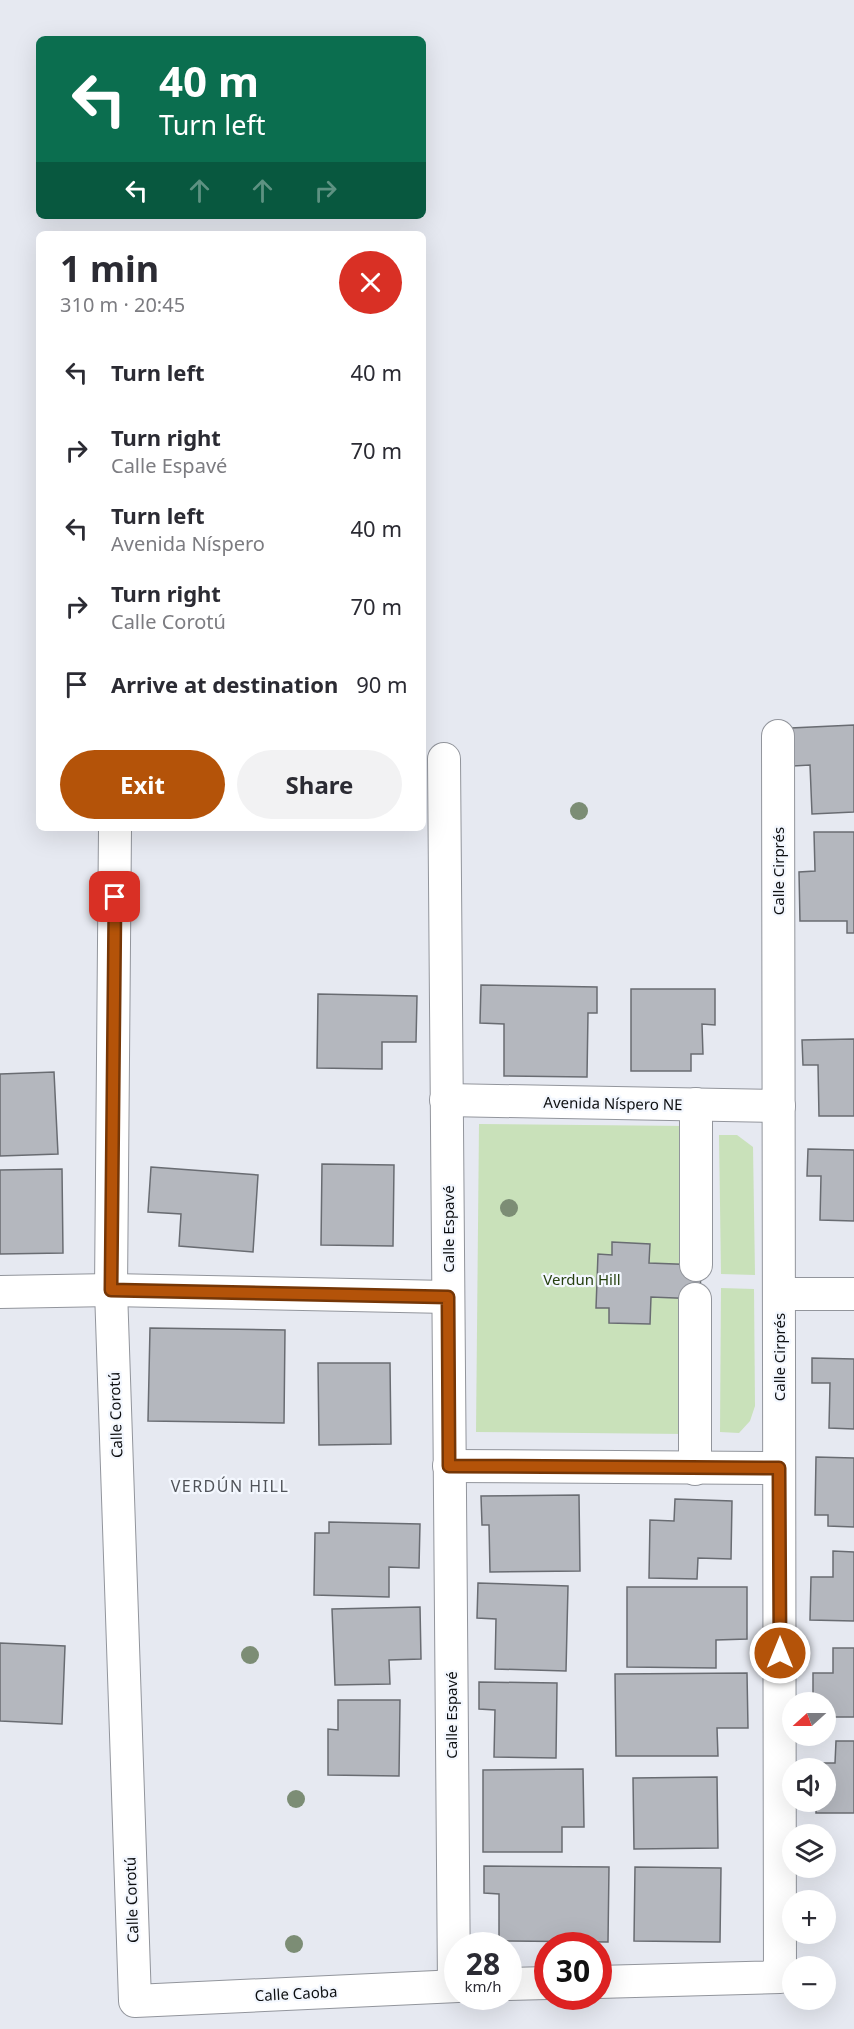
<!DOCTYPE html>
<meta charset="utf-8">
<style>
:root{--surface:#fff;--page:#f2f2f3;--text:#2b2b33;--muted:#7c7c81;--accent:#b45309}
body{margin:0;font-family:"Noto Sans",sans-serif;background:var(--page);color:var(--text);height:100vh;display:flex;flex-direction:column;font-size:22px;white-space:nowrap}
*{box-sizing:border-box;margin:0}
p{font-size:20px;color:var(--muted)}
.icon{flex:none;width:33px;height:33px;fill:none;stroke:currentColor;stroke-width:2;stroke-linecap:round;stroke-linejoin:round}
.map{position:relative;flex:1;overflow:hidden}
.panel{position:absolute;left:36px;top:231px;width:390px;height:600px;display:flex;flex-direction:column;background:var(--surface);border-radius:9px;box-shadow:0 6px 24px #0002}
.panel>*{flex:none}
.banner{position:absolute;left:36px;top:36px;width:390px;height:183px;border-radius:9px;box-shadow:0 6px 24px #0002;background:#0b6e4f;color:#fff;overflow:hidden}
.needle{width:39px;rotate:249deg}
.fabs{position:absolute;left:782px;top:1692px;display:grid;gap:12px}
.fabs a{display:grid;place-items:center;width:54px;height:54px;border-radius:50%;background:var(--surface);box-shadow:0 6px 24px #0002;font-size:30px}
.speed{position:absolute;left:444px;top:1932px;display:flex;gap:12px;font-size:30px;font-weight:700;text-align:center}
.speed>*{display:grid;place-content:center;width:78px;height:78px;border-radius:50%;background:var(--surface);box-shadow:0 6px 24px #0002;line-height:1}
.speed small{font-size:15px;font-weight:400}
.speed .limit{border:9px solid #d22;background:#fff;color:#111}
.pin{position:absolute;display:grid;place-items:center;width:51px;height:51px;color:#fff;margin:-26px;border-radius:12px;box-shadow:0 3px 9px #0006}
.me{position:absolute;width:66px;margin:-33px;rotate:0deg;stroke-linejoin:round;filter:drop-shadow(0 0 4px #0008)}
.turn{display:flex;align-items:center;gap:21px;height:126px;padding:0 24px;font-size:27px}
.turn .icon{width:78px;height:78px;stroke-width:2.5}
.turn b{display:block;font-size:42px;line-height:51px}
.lanes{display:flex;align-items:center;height:57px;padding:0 24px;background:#0003;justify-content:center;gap:30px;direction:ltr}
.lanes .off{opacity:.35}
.round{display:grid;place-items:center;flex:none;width:63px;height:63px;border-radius:32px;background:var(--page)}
.overview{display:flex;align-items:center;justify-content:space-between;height:102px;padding:0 24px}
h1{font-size:36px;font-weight:700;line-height:45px}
.primary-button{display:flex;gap:12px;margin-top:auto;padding:12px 24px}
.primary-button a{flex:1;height:69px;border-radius:36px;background:var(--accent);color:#fff;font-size:24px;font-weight:700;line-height:69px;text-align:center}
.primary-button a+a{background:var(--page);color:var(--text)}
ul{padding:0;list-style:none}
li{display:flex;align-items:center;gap:18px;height:78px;padding:0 24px}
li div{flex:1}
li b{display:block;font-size:22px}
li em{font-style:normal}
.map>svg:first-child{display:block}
.green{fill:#c9e1ba}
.building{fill:#b4b7be;stroke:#696c72;stroke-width:1.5}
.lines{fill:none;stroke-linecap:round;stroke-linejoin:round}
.street-casing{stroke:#92959c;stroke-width:34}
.street{stroke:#fff;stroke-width:32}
.tree{fill:#7c8d75}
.route-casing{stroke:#753606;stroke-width:15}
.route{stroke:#b45309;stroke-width:10}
.labels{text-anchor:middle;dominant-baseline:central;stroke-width:4.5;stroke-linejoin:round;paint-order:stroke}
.street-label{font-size:15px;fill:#0d0f11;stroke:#f3f7fe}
.park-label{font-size:15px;fill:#26410f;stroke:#f3f7fe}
.neighbourhood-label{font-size:16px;letter-spacing:1.5px;fill:#505359;stroke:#f3f7fe}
</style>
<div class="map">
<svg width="854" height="2029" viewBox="0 0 854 2029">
<rect width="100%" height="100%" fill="#e6e9f1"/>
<g class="green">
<path d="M479,1124L687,1126L685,1434L476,1432Z"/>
<path d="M719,1135H737L753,1147L755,1275L721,1274Z"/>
<path d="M721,1288L754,1289L755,1406L750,1421L739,1433L720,1432Z"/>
</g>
<g class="building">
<path d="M854,725V812L812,814L810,765L793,766L791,728Z"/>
<path d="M814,832H854V933H847V921H800L799,872L815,871Z"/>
<path d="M481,985L597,987V1013H588L587,1077L504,1076V1024L480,1023Z"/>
<path d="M631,989H715V1025L702,1024L703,1054H691V1071H631Z"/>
<path d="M318,994L417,996L416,1042H382V1069L317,1068Z"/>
<path d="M854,1039V1116H819L818,1065H803L802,1040Z"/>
<path d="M54,1072L58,1154L0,1156V1074Z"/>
<path d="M808,1149L854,1150V1221L820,1220L821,1176H807Z"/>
<path d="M322,1164L394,1165L393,1246L321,1245Z"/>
<path d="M151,1167L258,1175L253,1252L179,1246L181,1214L148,1212Z"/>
<path d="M62,1169L63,1253L0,1254V1170Z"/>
<path d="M612,1242L650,1244L649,1263L701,1265L700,1299L651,1297L650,1324L609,1323V1308H596L598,1254L612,1255Z"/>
<path d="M150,1328L285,1330L284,1423L148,1421Z"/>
<path d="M812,1358L854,1359V1429L829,1428L830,1383H812Z"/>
<path d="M318,1363H390L391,1444L319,1445Z"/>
<path d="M816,1457L854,1458V1527L828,1526V1515H815Z"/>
<path d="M579,1495L580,1571L490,1572L489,1525H482L481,1496Z"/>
<path d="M675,1499L732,1501L731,1559L698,1558L697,1579L649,1578L650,1520L674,1521Z"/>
<path d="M329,1522L420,1524L419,1568L389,1567V1597L314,1595L315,1533H329Z"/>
<path d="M833,1551L854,1552V1621L810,1620L811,1577H833Z"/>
<path d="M478,1583L568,1586L566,1671L495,1669L496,1619L477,1618Z"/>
<path d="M627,1587H747V1639L716,1640V1668L627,1667Z"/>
<path d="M420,1607L421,1659L389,1660L390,1684L335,1685L332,1609Z"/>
<path d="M0,1643L65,1646L62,1724L0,1721Z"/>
<path d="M833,1648H854V1717H825V1702H813V1673H833Z"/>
<path d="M747,1673L748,1728H717L718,1756H616L615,1674Z"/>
<path d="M479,1682L557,1683L556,1758L494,1757L495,1710L479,1709Z"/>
<path d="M338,1700H400L399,1776L328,1775V1729L338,1730Z"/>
<path d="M836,1741H854V1813H816V1802H825V1768H816V1763H835Z"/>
<path d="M583,1769L584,1827H562V1852H483V1770Z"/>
<path d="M717,1777L718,1848L634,1849L633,1778Z"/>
<path d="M484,1866L609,1867L608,1942L499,1941V1894L484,1893Z"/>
<path d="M635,1867L721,1868L720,1942L634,1941Z"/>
</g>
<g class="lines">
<defs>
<g id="street">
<path d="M444,759L454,1986"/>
<path d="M115,828L111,1290L135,2001L458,1986"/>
<path d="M446,1100L779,1106"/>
<path d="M696,1265V1104"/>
<path d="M0,1292L111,1290L448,1297"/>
<path d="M779,1294H854"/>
<path d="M449,1466L779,1468"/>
<path d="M695,1469V1299"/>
<path d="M598,1982L780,1977L778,736"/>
<path d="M508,1984L548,1983"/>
</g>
</defs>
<use href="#street" class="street-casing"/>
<use href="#street" class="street"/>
</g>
<g class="tree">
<circle cx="579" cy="811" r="9"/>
<circle cx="509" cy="1208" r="9"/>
<circle cx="250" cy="1655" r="9"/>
<circle cx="296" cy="1799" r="9"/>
<circle cx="294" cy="1944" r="9"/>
</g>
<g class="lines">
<defs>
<path id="route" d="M115,897L111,1290L448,1297L449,1466L779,1468L780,1653"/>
</defs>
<use href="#route" class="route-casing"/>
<use href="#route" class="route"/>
</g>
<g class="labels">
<g class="street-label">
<text transform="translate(778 871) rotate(-90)">Calle Cirprés</text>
<text transform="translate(613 1103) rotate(1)">Avenida Níspero NE</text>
<text transform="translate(448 1229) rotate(-90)">Calle Espavé</text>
<text transform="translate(779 1357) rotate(-90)">Calle Cirprés</text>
<text transform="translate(115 1415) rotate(-92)">Calle Corotú</text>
<text transform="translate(451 1715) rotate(-90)">Calle Espavé</text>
<text transform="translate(131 1900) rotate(-92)">Calle Corotú</text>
<text transform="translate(296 1993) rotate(-3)">Calle Caoba</text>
</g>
<g class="park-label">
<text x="582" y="1279">Verdun Hill</text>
</g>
<g class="neighbourhood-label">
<text x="230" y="1486">VERDÚN HILL</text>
</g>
</g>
</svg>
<div class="fabs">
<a><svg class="needle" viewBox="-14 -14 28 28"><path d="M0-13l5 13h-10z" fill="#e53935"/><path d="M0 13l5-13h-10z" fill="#7c7c81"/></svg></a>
<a><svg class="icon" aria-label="sound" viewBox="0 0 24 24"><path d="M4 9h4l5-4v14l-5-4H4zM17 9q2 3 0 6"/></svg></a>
<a><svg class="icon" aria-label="layers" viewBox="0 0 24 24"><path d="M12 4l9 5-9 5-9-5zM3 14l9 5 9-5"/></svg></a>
<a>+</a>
<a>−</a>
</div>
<div class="speed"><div>28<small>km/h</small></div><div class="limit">30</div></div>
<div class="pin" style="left:115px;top:897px;background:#d93025"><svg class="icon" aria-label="arrive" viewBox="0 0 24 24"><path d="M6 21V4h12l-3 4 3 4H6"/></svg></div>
<svg class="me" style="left:780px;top:1653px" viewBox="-20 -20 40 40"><circle r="17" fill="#b45309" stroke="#fff" stroke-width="3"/><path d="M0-11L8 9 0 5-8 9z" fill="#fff"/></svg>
<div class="banner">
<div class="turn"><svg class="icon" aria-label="left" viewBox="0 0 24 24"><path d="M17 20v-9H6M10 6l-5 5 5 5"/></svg><div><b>40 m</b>Turn left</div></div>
<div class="lanes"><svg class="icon" aria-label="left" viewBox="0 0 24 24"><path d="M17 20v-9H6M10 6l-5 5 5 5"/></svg><svg class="icon off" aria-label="ahead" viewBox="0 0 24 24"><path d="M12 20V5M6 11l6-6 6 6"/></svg><svg class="icon off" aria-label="ahead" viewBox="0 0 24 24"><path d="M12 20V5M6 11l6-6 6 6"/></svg><svg class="icon off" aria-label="right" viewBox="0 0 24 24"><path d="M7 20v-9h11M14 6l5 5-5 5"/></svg></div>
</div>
<section class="panel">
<div class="overview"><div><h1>1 min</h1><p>310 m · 20:45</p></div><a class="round" style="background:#d93025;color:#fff"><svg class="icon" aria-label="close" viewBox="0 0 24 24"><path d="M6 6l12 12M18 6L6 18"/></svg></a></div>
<ul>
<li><svg class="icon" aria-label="left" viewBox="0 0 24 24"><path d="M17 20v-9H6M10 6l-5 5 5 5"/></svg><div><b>Turn left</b></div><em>40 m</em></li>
<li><svg class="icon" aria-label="right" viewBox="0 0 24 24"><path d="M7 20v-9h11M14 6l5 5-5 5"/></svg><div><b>Turn right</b><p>Calle Espavé</p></div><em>70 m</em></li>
<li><svg class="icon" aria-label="left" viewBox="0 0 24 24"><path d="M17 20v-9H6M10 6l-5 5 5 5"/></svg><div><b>Turn left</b><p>Avenida Níspero</p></div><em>40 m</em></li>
<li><svg class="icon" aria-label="right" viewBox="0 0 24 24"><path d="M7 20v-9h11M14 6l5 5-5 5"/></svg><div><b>Turn right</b><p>Calle Corotú</p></div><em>70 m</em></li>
<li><svg class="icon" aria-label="arrive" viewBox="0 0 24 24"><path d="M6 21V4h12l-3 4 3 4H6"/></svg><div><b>Arrive at destination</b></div><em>90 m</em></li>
</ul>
<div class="primary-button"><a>Exit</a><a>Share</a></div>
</section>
</div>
